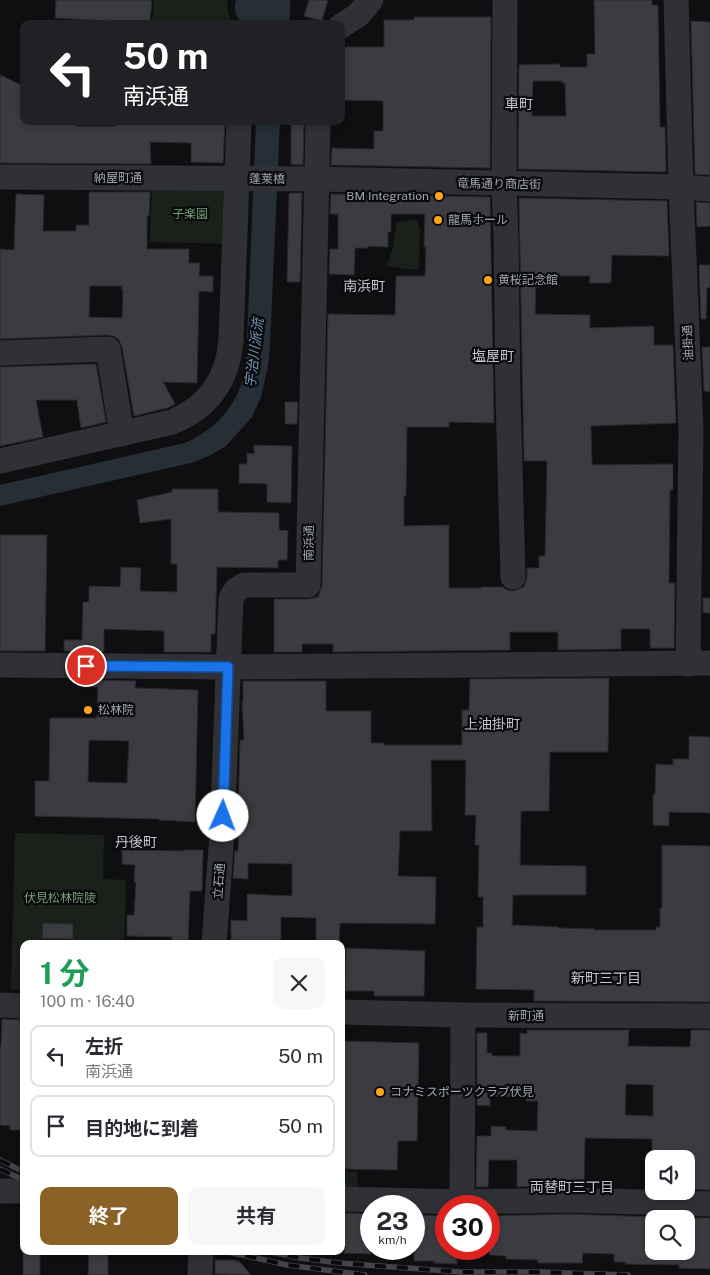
<!DOCTYPE html>
<html lang="ja">
<meta charset="utf-8">
<style>
:root{--surface:#fff;--page:#f7f7f7;--text:#2b2b33;--muted:#7c7c81;--line:#e1e1e2;--accent:#8a6227}
body{margin:0;font-family:"Public Sans","Noto Sans JP",sans-serif;background:var(--page);color:var(--text);height:100vh;display:flex;flex-direction:column;font-size:19px;white-space:nowrap}
*{box-sizing:border-box;margin:0}
p{font-size:16px;color:var(--muted)}
.icon{flex:none;width:28px;height:28px;fill:none;stroke:currentColor;stroke-width:2;stroke-linecap:round;stroke-linejoin:round}
.map{position:relative;flex:1;overflow:hidden}
.drawer{position:absolute;left:20px;top:940px;width:325px;height:315px;display:flex;flex-direction:column;background:var(--surface);border-radius:10px;box-shadow:0 2px 8px #0003}
.drawer>*{flex:none}
.hud{position:absolute;left:20px;top:20px;width:325px;height:105px;border-radius:10px;box-shadow:0 2px 8px #0003;background:#202124;color:#fff;overflow:hidden}
.tools{position:absolute;left:645px;top:1150px;display:grid;gap:10px}
.tools a{display:grid;place-items:center;width:50px;height:50px;border-radius:10px;background:var(--surface);box-shadow:0 2px 8px #0003;font-size:25px}
.speed{position:absolute;left:360px;top:1195px;display:flex;gap:10px;font-size:25px;font-weight:700;text-align:center}
.speed>*{display:grid;place-content:center;width:65px;height:65px;border-radius:50%;background:var(--surface);box-shadow:0 2px 8px #0003;line-height:1}
.speed small{font-size:12px;font-weight:400}
.speed .limit{border:8px solid #d22;background:#fff;color:#111}
.pin{position:absolute;display:grid;place-items:center;width:42px;height:42px;color:#fff;margin:-21px;border:2px solid #fff;border-radius:50%;box-shadow:0 1px 5px #0007}
.me{position:absolute;width:55px;margin:-28px;rotate:2deg;stroke-linejoin:round;filter:drop-shadow(0 0 4px #0008)}
.turn{display:flex;align-items:center;gap:18px;height:105px;padding:0 20px;font-size:22px}
.turn .icon{width:65px;height:65px;stroke-width:2.5}
.turn b{display:block;font-size:35px;line-height:42px}
.round{display:grid;place-items:center;flex:none;width:52px;height:52px;border-radius:10px;background:var(--page)}
.overview{display:flex;align-items:center;justify-content:space-between;height:85px;padding:0 20px}
h1{font-size:30px;font-weight:700;line-height:38px;color:#1e9e55}
.primary-button{display:flex;gap:10px;margin-top:auto;padding:10px 20px}
.primary-button a{flex:1;height:58px;border-radius:10px;background:var(--accent);color:#fff;font-size:20px;font-weight:700;line-height:58px;text-align:center}
.primary-button a+a{background:var(--page);color:var(--text)}
ul{padding:0;list-style:none}
li{display:flex;align-items:center;gap:15px;height:62px;margin:0 10px 8px;padding:0 10px;border:2px solid var(--line);border-radius:10px}
li div{flex:1}
li b{display:block;font-size:19px}
li em{font-style:normal}
.map>svg:first-child{display:block}
.green{fill:#19211a}
.water{fill:#252f35}
.building{fill:#3b3c41;stroke:#29292d;fill-rule:evenodd}
.lines{fill:none;stroke-linecap:round;stroke-linejoin:round}
.minor{stroke:#303136;stroke-width:25}
.rail-casing{stroke:#43454b;stroke-width:5.5}
.rail{stroke:#0a0a0c;stroke-width:4;stroke-dasharray:11;stroke-linecap:butt}
.route-casing{stroke:#114b97;stroke-width:12}
.route{stroke:#1a73e8;stroke-width:9}
.poi-dot{fill:#ffa519;stroke:#0a0a0c;stroke-width:2}
.labels{text-anchor:middle;dominant-baseline:central;stroke-width:4.5;stroke-linejoin:round;paint-order:stroke}
.street-label{font-size:12px;fill:#9fa6b3;stroke:#0a0a0c}
.poi-label{font-size:12px;fill:#9fa6b3;stroke:#0a0a0c;text-anchor:start}
.park-label{font-size:12px;fill:#73a074;stroke:#0a0a0c}
.neighbourhood-label{font-size:14px;fill:#c0c5cf;stroke:#0a0a0c}
.water-label{font-size:14px;font-style:italic;fill:#7197b3;stroke:#0a0a0c}
</style>
<div class="map">
<svg width="710" height="1275" viewBox="0 0 710 1275">
<rect width="100%" height="100%" fill="#0f0f11"/>
<g class="green">
<path d="M154,0H227L228,12L232,24H152Z"/>
<path d="M152,184L219,185L230,194L229,244L150,242Z"/>
<path d="M416,219L420,229L419,269H407L387,266L393,247L397,222Z"/>
<path d="M15,833L104,835L103,879L126,880L124,944H24V990L11,989Z"/>
<path d="M341,1171L357,1172V1188H341Z"/>
</g>
<g class="water">
<path d="M236,0H290V15L288,24H243C235,17 234,9 236,0Z"/>
<path d="M256,121H280L270,346L268,366L261,397L252,417L226,446L211,455L191,463L0,506V485L185,443C219,428 241,401 246,364Z"/>
</g>
<g class="building">
<path d="M56,0H152L150,22L108,20V21L55,18Z"/>
<path d="M309,0H328L322,21L304,16Z"/>
<path d="M594,0H652V5H658L660,127H665L666,172L518,169L519,65L560,64V67H587V54H595ZM533,81H562V83H565L566,116H532Z"/>
<path d="M414,17H491L490,168L331,165L332,148L374,149V131H383V101L341,100V47H384V20H414Z"/>
<path d="M691,21L710,22V175L695,174Z"/>
<path d="M0,75L24,86V121H77L76,126H115V121H225L223,163L191,162V143L150,142L151,164L0,163Z"/>
<path d="M291,121H304L303,165L291,164Z"/>
<path d="M89,192H150L149,216H147V249H189V263H200L199,276H213V292L199,291L197,383L163,382L175,404L167,408L134,416L122,347L119,340L114,336L107,335L0,339V249L14,250L16,194L44,195L43,231H76V225H89ZM90,286H122V290H123L122,318L89,317Z"/>
<path d="M290,193H302L300,282H287L289,194Z"/>
<path d="M331,194L490,197L494,423L449,422V427H407L406,496H404V526L449,525V588H481V587H503L507,590L513,591L524,587L527,577V568H539V556H545L547,461H524L519,198L667,201L669,256L612,255L611,283H589L590,276H536L535,314L590,315V328L654,326V345H673L676,423L591,426L592,465L673,464V490H670L669,583H675L674,648H650V629H621V649L558,650V632H510V650L333,652V644H302V652H274V599H308L318,597L322,586L328,314L395,315L396,276H425L426,247H424L425,214H391V232H388V247L368,246V248H355L354,275L329,274L330,249H338V214H330Z"/>
<path d="M696,202L710,203V226L697,227Z"/>
<path d="M699,265H710V287L707,288L706,319H701Z"/>
<path d="M702,347H710V392L704,391Z"/>
<path d="M96,364L106,422L81,428L77,400H36L43,437L0,446V367Z"/>
<path d="M285,402H298L297,424H285Z"/>
<path d="M254,445L292,446L291,503L267,502V484L239,483V464H247V453L254,454Z"/>
<path d="M172,489H218V512L279,513V530L288,531L287,560H278V568L217,567L215,634H211V652H164V631L104,629V652L64,651V640H82L83,602H89V586L120,587L121,567L141,568L140,591L177,592V564H171V519L140,523L137,500L172,492Z"/>
<path d="M0,535H47L45,651H0Z"/>
<rect x="703" y="598" width="7" height="15"/>
<path d="M609,678L608,752H550L549,811H521L520,865L586,866V895H513L512,925L558,927V928L595,929V930H656V927H660V908H662V845L710,846V1002L534,1001V990L476,989L477,927H483V897H478L479,845H475L476,815H465L466,760H431L432,831H400L398,876L436,877L435,924L340,923L339,944H316V918L281,917V942L231,940V920L247,921V894L292,896V864L248,863V879L233,878L235,851H238L239,814H238L240,740H244L242,702H243V681H326V711H371V743H384V745H462V710H469L470,679Z"/>
<path d="M82,680L136,681L135,688L198,690L195,822L159,820V819L35,816V781H49L50,718H97L98,687H82ZM89,740L129,741L127,783L88,782Z"/>
<path d="M689,736L710,737V813L669,812V826L653,825V794H655L656,764L673,765V759H689Z"/>
<path d="M122,850L184,851L185,850H203L202,891H190L188,944H171L172,937L127,936V915H134L136,882H134L135,865L122,864Z"/>
<path d="M43,923L73,924V939L42,938Z"/>
<path d="M346,948L425,951L424,996H374V991H345Z"/>
<path d="M2,1019L23,1020L24,1130H10V1126L0,1125V1047H1Z"/>
<path d="M527,1030H629L628,1046L690,1047L691,1030H710V1190L686,1189V1159H652V1139L585,1138L584,1184H554V1185H537V1186L517,1187V1160H489L488,1187H476L477,1136H491V1126L506,1127V1130L537,1131L538,1101H526L527,1097L490,1096V1106L477,1105V1033H487V1053H492V1056H520V1033L527,1034ZM626,1084L653,1085V1116L625,1115Z"/>
<path d="M341,1041L419,1043L417,1141H398L397,1170L341,1169Z"/>
<path d="M341,1213L371,1214V1254L344,1253L345,1243L341,1242Z"/>
<path d="M570,1214L654,1217V1251H686V1218H710V1269L679,1268V1265L625,1264L626,1262H614V1254L583,1253L582,1263H538V1260L506,1259V1256L489,1255L490,1216Z"/>
<path d="M416,1215L446,1216V1249H457V1264L434,1263V1261H414V1216Z"/>
<rect x="23" y="1251" width="17" height="24"/>
<path d="M89,1252H108V1275H88Z"/>
<path d="M215,1260H234L240,1262L251,1275L215,1274Z"/>
</g>
<g class="lines">
<g class="minor">
<path d="M505,0L504,184L506,237L508,399L509,431L513,577"/>
<path d="M676,0L681,187L691,430L688,664"/>
<path d="M341,26L358,15L371,0"/>
<path d="M0,177L317,179L681,187L710,189"/>
<path d="M0,353L108,349L122,434"/>
<path d="M0,461L172,422C209,407 228,379 231,340L239,121"/>
<path d="M0,665L228,667L710,663"/>
<path d="M214,944L222,834L231,598L236,590L244,585H308L318,121"/>
<path d="M0,1005L24,1006"/>
<path d="M341,1012L463,1015L710,1016"/>
<path d="M0,1191H24"/>
<path d="M341,1199L462,1202L570,1200L710,1204"/>
<path d="M462,1202L463,1015"/>
<path d="M200,1275L201,1251"/>
</g>
<defs>
<g id="rail">
<path d="M0,1160L24,1172"/>
<path d="M0,1169L24,1180"/>
<path d="M224,1251L287,1265L365,1275"/>
<path d="M266,1251L300,1258L339,1263L461,1272H539L628,1275"/>
</g>
</defs>
<use href="#rail" class="rail-casing"/>
<use href="#rail" class="rail"/>
</g>
<g class="lines">
<defs>
<path id="route" d="M86,666L228,667L223,816"/>
</defs>
<use href="#route" class="route-casing"/>
<use href="#route" class="route"/>
</g>
<g class="poi-dot">
<circle cx="439" cy="196" r="5"/>
<circle cx="438" cy="220" r="5"/>
<circle cx="488" cy="280" r="5"/>
<circle cx="88" cy="710" r="5"/>
<circle cx="380" cy="1092" r="5"/>
</g>
<g class="labels">
<g class="street-label">
<text x="118" y="178">納屋町通</text>
<text transform="translate(267 179) rotate(1)">蓬莱橋</text>
<text transform="translate(499 184) rotate(1)">竜馬通り商店街</text>
<text transform="translate(688 343) rotate(-92)">油掛通</text>
<text transform="translate(309 543) rotate(-89)">南浜通</text>
<text transform="translate(219 881) rotate(-86)">立石通</text>
<text x="526" y="1016">新町通</text>
</g>
<g class="poi-label">
<text x="429" y="196" text-anchor="end">BM Integration</text>
<text x="448" y="220">龍馬ホール</text>
<text x="498" y="280">黄桜記念館</text>
<text x="98" y="710">松林院</text>
<text x="390" y="1092">コナミスポーツクラブ伏見</text>
</g>
<g class="park-label">
<text x="190" y="214">子楽園</text>
<text x="60" y="898">伏見松林院陵</text>
</g>
<g class="neighbourhood-label">
<text x="519" y="104">車町</text>
<text x="364" y="286">南浜町</text>
<text x="493" y="356">塩屋町</text>
<text x="492" y="724">上油掛町</text>
<text x="136" y="842">丹後町</text>
<text x="606" y="978">新町三丁目</text>
<text x="572" y="1187">両替町三丁目</text>
</g>
<g class="water-label">
<text transform="translate(254 353) rotate(-83)">宇治川派流</text>
</g>
</g>
</svg>
<div class="tools">
<a><svg class="icon" aria-label="sound" viewBox="0 0 24 24"><path d="M4 9h4l5-4v14l-5-4H4zM17 9q2 3 0 6"/></svg></a>
<a><svg class="icon" aria-label="search" viewBox="0 0 24 24"><circle cx="10" cy="10" r="6"/><path d="M15 15l6 6"/></svg></a>
</div>
<div class="speed"><div>23<small>km/h</small></div><div class="limit">30</div></div>
<div class="pin" style="left:86px;top:666px;background:#d93025"><svg class="icon" aria-label="arrive" viewBox="0 0 24 24"><path d="M6 21V4h12l-3 4 3 4H6"/></svg></div>
<svg class="me" style="left:223px;top:816px" viewBox="-20 -20 40 40"><circle r="19" fill="#fff"/><path d="M0-13L10 11 0 6-10 11z" fill="#1a73e8"/></svg>
<div class="hud">
<div class="turn"><svg class="icon" aria-label="left" viewBox="0 0 24 24"><path d="M17 20v-9H6M10 6l-5 5 5 5"/></svg><div><b>50 m</b>南浜通</div></div>
</div>
<section class="drawer">
<div class="overview"><div><h1>1 分</h1><p>100 m · 16:40</p></div><a class="round"><svg class="icon" aria-label="close" viewBox="0 0 24 24"><path d="M6 6l12 12M18 6L6 18"/></svg></a></div>
<ul>
<li><svg class="icon" aria-label="left" viewBox="0 0 24 24"><path d="M17 20v-9H6M10 6l-5 5 5 5"/></svg><div><b>左折</b><p>南浜通</p></div><em>50 m</em></li>
<li><svg class="icon" aria-label="arrive" viewBox="0 0 24 24"><path d="M6 21V4h12l-3 4 3 4H6"/></svg><div><b>目的地に到着</b></div><em>50 m</em></li>
</ul>
<div class="primary-button"><a>終了</a><a>共有</a></div>
</section>
</div>
